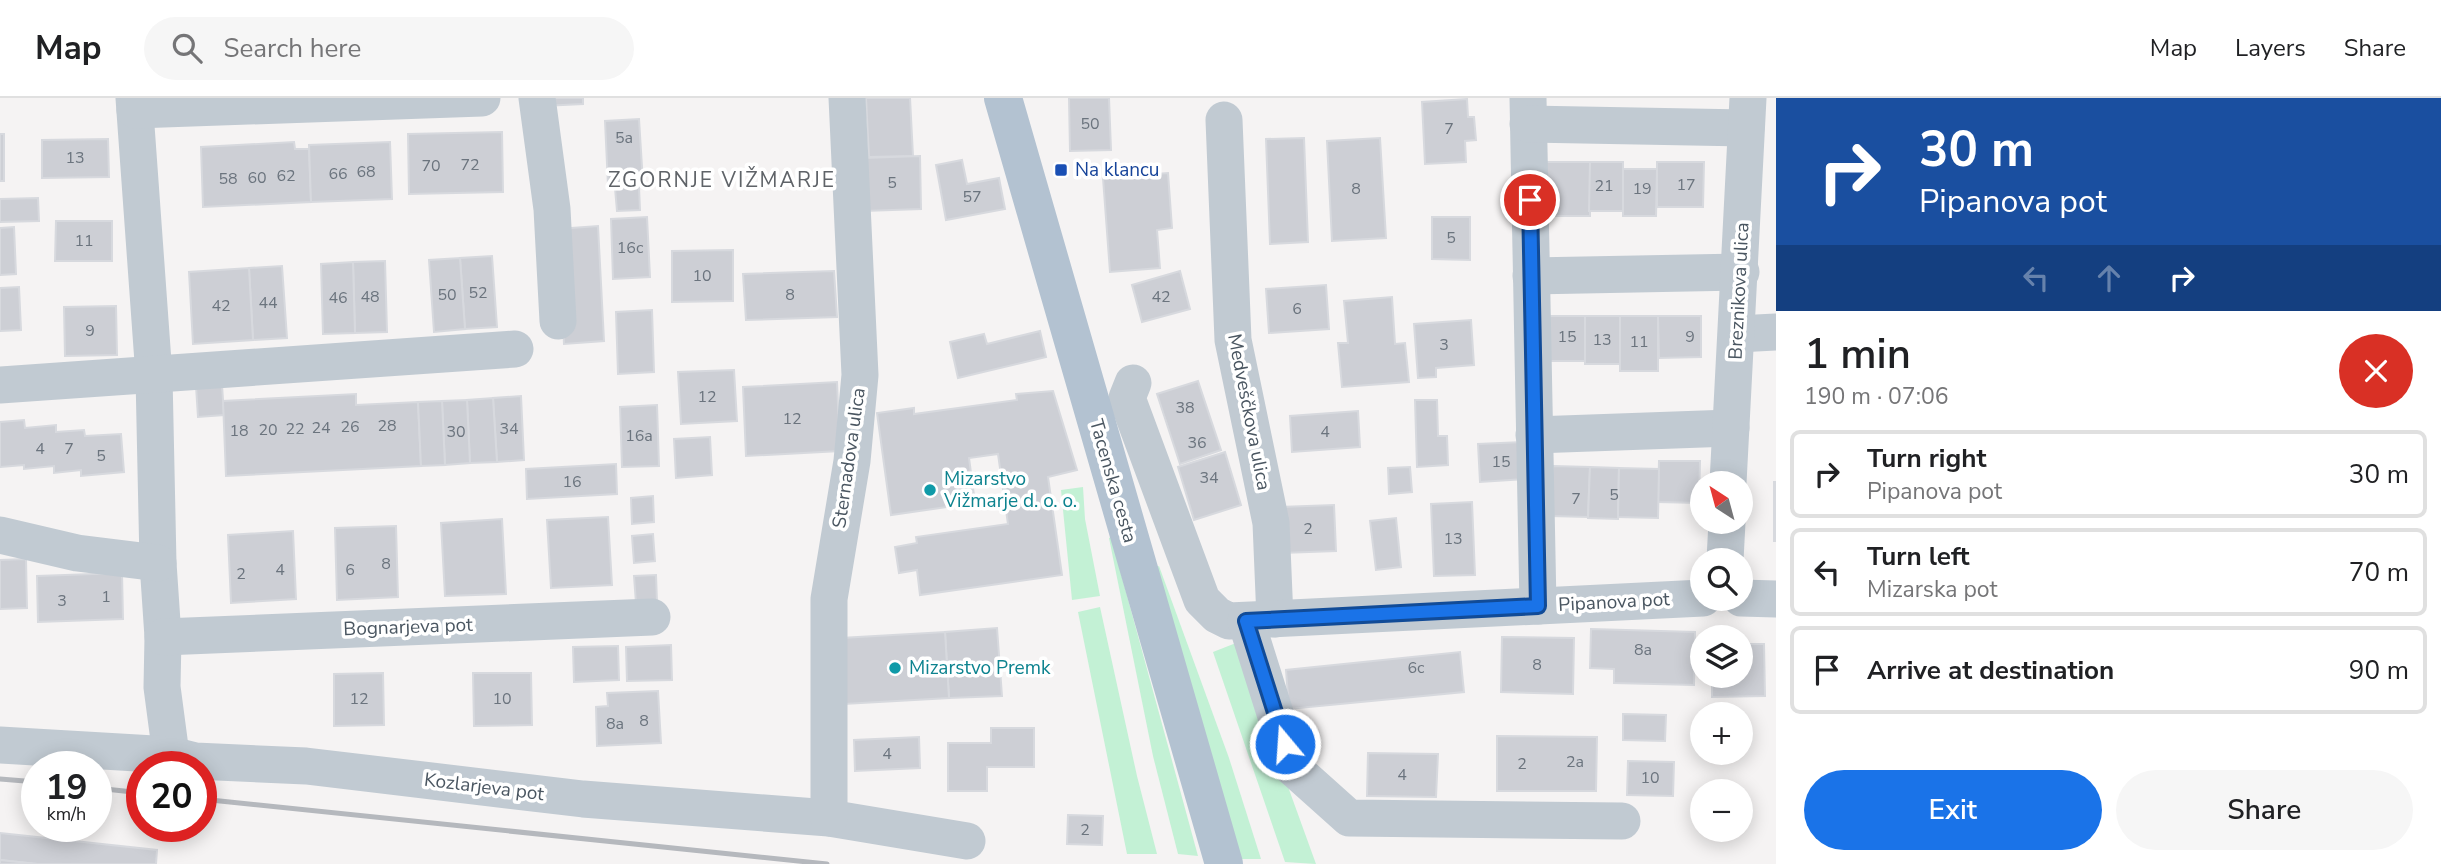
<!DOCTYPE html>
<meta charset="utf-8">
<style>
:root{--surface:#fff;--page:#f6f6f6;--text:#202124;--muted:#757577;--line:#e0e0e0;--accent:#1a73e8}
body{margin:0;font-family:"Nunito Sans",sans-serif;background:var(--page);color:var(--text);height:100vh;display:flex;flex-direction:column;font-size:26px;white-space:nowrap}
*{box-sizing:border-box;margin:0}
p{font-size:23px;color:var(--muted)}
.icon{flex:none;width:38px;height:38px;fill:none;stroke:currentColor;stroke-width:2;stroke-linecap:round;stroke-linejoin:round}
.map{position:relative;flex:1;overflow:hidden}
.sheet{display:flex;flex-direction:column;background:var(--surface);width:665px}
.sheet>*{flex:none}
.banner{background:#1a4fa0;color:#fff;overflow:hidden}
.needle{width:46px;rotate:324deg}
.buttons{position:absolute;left:1690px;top:373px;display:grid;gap:14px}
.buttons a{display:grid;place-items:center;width:63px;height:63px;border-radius:50%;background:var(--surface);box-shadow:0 4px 18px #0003;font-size:35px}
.speed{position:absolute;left:21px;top:653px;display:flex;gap:14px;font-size:35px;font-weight:700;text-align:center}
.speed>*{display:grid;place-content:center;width:91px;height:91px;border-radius:50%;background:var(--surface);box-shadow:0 4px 18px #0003;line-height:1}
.speed small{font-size:18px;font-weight:400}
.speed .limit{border:10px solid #d22;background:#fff;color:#111}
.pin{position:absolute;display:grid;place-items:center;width:60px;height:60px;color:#fff;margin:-30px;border:4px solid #fff;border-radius:50%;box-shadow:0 2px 7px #0007}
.me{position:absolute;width:77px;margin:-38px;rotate:342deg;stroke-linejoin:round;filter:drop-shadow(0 0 5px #0008)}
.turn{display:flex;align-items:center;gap:24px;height:147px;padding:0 28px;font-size:32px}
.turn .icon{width:91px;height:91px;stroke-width:2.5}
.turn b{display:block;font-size:49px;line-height:60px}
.lanes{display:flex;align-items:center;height:66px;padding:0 28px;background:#0003;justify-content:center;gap:35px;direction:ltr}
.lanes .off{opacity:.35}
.round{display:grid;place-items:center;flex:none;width:74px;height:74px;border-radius:37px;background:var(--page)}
.summary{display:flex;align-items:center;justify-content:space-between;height:119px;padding:0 28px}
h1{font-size:42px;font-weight:600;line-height:52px}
.action{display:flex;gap:14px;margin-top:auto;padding:14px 28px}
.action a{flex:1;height:80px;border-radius:42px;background:var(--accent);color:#fff;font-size:28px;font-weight:600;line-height:80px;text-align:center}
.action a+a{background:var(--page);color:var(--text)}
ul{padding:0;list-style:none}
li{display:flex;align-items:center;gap:21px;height:88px;margin:0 14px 10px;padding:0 14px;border:4px solid var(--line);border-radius:10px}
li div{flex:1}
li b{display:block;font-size:26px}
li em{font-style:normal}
header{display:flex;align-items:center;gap:42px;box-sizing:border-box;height:98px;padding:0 35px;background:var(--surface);border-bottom:2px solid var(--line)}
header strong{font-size:33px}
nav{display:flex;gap:38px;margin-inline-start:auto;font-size:24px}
.search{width:490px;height:63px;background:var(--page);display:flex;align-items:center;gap:18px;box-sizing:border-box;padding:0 24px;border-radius:38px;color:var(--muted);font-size:26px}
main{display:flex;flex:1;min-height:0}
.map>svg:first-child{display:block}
.green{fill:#c3f1d5}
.building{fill:#cdcfd5;stroke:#d7d9de;stroke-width:2}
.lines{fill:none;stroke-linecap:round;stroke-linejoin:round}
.minor{stroke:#c1cad2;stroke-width:37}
.major{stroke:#b3c2d1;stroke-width:38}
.rail{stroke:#b5b8bd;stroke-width:5}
.route-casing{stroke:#114b97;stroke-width:18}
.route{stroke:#1a73e8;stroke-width:12}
.transit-dot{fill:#1a4fb4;stroke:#fff;stroke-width:2.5}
.culture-dot{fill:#0f9aa8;stroke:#fff;stroke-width:2.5}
.labels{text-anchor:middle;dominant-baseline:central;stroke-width:7;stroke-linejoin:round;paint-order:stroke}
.number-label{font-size:16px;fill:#6b747e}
.transit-label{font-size:19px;fill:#164399;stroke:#fff;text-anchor:start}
.street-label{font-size:19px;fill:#4a5661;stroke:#fff}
.culture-label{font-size:19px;fill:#0d838f;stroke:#fff;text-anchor:start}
.neighbourhood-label{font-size:21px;letter-spacing:2px;fill:#5f6368;stroke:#fff}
</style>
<header>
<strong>Map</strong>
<div class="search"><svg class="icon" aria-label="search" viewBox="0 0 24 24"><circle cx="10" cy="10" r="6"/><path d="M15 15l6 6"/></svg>Search here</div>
<nav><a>Map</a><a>Layers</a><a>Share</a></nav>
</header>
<main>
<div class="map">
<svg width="1776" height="766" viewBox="0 0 1776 766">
<rect width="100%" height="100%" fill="#f5f3f3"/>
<g class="green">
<path d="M1083,389L1085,421L1100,498L1072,502L1061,392Z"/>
<path d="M1111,439L1198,758L1178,756L1153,658L1109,440Z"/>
<path d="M1159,468L1229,660L1261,761H1240L1154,470Z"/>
<path d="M1100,509L1137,678L1157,756H1127L1078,514Z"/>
<path d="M1236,545L1316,766L1285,764L1213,554Z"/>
</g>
<g class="building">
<path d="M543,0H583V6L543,8Z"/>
<path d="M866,0H910L913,58L869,59Z"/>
<path d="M1069,0H1109L1111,52L1070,53Z"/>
<path d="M1467,1L1468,19H1474L1476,42L1465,43L1466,64L1425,66L1422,4Z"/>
<path d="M639,21L643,85L608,87L605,23Z"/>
<path d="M502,34L503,94L409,96L408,36Z"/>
<rect x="0" y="36" width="4" height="47"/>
<path d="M1304,40L1308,144L1270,146L1266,41Z"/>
<path d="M1380,40L1386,140L1332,143L1327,43Z"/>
<path d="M108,41L109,79L42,80V42Z"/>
<path d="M294,44L295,51H309L311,104L203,109L201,49Z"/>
<path d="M390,44L392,101L311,104L309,47Z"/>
<path d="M920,58L921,111L864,113L863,60Z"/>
<path d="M962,62L967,86L999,80L1005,111L946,122L936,67Z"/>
<rect x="1538" y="64" width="52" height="54"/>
<path d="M1590,64H1623V113H1589Z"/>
<path d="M1657,64H1704L1703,109H1657Z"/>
<path d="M1623,71H1657L1656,118H1623Z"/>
<path d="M1168,75L1172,130L1157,132L1160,170L1110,174L1103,80Z"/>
<path d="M639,89L640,112L617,113L615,90Z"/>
<path d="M38,100L39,123L0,124V101Z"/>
<path d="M647,119L650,179L613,181L611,121Z"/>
<path d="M1432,119H1470V162L1432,161Z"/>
<path d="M56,123H112V163H55Z"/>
<path d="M598,128L604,243L564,246L558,131Z"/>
<path d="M14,129L16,176L0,177V130Z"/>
<path d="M733,152V203L672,204V153Z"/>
<path d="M492,158L497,229L465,231L460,160Z"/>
<path d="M460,160L465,231L434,234L429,162Z"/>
<path d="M385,163L387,234L355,235L353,164Z"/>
<path d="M353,164L355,235L323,236L321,166Z"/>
<path d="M282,168L287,240L253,242L249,170Z"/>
<path d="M249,170L253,242L193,246L189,174Z"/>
<path d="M834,173L837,219L746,222L743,176Z"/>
<path d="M1180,173L1190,211L1142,224L1132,187Z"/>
<path d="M1326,187L1329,231L1269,235L1266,191Z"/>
<path d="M19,189L21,232L0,233V190Z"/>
<path d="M1392,199L1395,246L1405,245L1409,284L1342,289L1338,245H1348L1344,203Z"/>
<path d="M116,208L117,257L65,258L64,209Z"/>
<path d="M652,212L654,274L618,276L616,214Z"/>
<rect x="1537" y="218" width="48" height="45"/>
<rect x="1585" y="218" width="35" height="48"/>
<rect x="1620" y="218" width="38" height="55"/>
<path d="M1658,218H1701V259L1659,260Z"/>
<path d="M1471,222L1474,267L1436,270V279L1418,280L1414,226Z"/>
<path d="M1040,233L1046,259L958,280L950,244L984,236L987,246Z"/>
<path d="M734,272L737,323L681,326L678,274Z"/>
<path d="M1198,283L1221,352L1180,366L1157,296Z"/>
<path d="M837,284L840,353L746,358L743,289Z"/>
<path d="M222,287L224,317L198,319L196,288Z"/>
<path d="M1053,293L1077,372L1048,379L1062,477L920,497L917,472L899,475L895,449L917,445L916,439L1008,426L998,356L969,360L975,405L891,417L877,315L914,310V316L1017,302L1016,296Z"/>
<path d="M356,296V307L418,304L421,368L226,378L223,303Z"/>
<path d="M521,298L524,362L497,364L493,300Z"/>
<path d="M493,300L497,364L470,365L467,302Z"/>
<path d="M467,302L470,365L445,367L442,303Z"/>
<path d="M1415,302H1437L1438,338H1447L1448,367L1417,369Z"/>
<path d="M442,303L445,367L421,368L418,304Z"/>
<path d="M657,307L659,368L622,369L620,309Z"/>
<path d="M1358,313L1360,349L1292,354L1290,318Z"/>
<path d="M24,322L25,330L56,327V334L84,332L85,338L121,336L124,374L81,378V372L54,375V368L24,371V367L0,369V324Z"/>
<path d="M710,339L712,377L676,380L674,341Z"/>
<path d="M1523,344L1525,381L1480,384L1478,346Z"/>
<path d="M1225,354L1241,407L1194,422L1178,369Z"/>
<path d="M1659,363H1700L1699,405L1658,404Z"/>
<path d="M616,366L617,396L527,401L526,371Z"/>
<path d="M1553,368L1590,369L1588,419L1551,418Z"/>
<path d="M1410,369L1412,394L1389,396L1388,370Z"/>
<path d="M1590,369L1619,370L1618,421L1588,420Z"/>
<path d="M1619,370L1659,371L1658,420L1618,419Z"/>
<rect x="1774" y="384" width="2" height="59"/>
<path d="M653,398L654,424L632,426L631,400Z"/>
<path d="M1472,404L1475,477L1434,478L1431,406Z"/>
<path d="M1334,407L1336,453L1282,455L1280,409Z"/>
<path d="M608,419L612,487L551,490L547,422Z"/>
<path d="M1396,420L1401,469L1376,472L1370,423Z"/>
<path d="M502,421L506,496L445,498L441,425Z"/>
<path d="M396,428L398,499L337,502L335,430Z"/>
<path d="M293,433L296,501L231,505L228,437Z"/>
<path d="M653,436L655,463L634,465L632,438Z"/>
<path d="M26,461L27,510L0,511V462Z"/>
<path d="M122,475L123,521L38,524L37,478Z"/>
<path d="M656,477L657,504L636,505L634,478Z"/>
<path d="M997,530L1002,598L949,600L945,534Z"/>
<path d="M1591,531L1695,534L1694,587L1614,585V571L1590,570Z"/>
<path d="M945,534L949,600L844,606L841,540Z"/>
<path d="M1502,539L1574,540L1573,596L1501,594Z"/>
<path d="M1741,546H1764L1765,598L1712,599V578H1741Z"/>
<path d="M671,547L672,582L627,583L626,549Z"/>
<path d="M618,548L619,582L574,584L573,549Z"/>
<path d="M1460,554L1464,594L1289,611L1286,572Z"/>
<path d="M383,575L384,627L334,628V576Z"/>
<path d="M473,575H531L532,627L474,628Z"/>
<path d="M658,593L661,645L597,648L596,609L608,608L607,595Z"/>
<path d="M1623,616L1666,617L1665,643L1623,642Z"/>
<path d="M991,630H1034V669H987V693H948V645H991Z"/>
<path d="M1497,638L1597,639L1596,693H1497Z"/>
<path d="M919,639L920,670L855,673L854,642Z"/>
<path d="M1368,655L1438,656L1436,699L1367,698Z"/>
<path d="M1628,663L1674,664L1673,698L1627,697Z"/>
<path d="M1068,717L1103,718L1102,747L1067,746Z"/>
<path d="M0,735L157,752L156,766H37L0,762Z"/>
<path d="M0,762L37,766H0Z"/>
</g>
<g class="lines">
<g class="minor">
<path d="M134,0L154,278L158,465L163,539L162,589L171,657"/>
<path d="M537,0L552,111L558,223"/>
<path d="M1528,0L1538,508"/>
<path d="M135,12L482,0"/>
<path d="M1224,22L1233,242L1271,425L1275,521"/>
<path d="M1528,26L1746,30"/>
<path d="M1531,178L1741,174"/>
<path d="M1737,236L1776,234"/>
<path d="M1133,285L1127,300L1202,502L1217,517L1229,523L1703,500"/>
<path d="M0,287L515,251"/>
<path d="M1534,337L1731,330"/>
<path d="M1728,385L1748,0"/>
<path d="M0,437L77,455L158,465"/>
<path d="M1725,462L1727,424"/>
<path d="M1741,500L1776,501"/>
<path d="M1246,523L1292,669L1349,720L1622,723"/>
<path d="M163,539L652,519"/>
<path d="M0,647L171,657L195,663L306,668L583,701L829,720L967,743"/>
<path d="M829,720V501L852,363L860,277L847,0"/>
</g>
<path class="major" d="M1003,0L1224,766"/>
<g class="rail">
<path d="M0,681L37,684"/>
<path d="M96,690L142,695"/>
<path d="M201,701L827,766"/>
</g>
</g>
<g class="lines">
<defs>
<path id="route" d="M1285,646L1246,523L1538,508L1530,102"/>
</defs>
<use href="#route" class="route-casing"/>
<use href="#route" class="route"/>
</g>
<rect class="transit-dot" x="1054" y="65" width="14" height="14" rx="3.5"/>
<g class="culture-dot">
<circle cx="930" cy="392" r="7"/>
<circle cx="895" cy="570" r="7"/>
</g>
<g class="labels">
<g class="number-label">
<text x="1090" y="26">50</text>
<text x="1449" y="31">7</text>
<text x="624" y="40">5a</text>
<text x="75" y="60">13</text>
<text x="470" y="67">72</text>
<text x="431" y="68">70</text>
<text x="366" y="74">68</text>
<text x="338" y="76">66</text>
<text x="286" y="78">62</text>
<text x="257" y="80">60</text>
<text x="228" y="81">58</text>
<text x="892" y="85">5</text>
<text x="1686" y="87">17</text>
<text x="1604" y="88">21</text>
<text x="1356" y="91">8</text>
<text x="1642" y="91">19</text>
<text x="972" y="99">57</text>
<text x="1451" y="140">5</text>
<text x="84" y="143">11</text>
<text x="630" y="150">16c</text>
<text x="702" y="178">10</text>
<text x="478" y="195">52</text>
<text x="447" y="197">50</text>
<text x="790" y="197">8</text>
<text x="370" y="199">48</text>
<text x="1161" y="199">42</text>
<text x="338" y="200">46</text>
<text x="268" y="205">44</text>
<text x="221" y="208">42</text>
<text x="1297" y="211">6</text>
<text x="90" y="233">9</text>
<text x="1567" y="239">15</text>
<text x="1690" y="239">9</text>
<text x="1602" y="242">13</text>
<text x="1639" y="244">11</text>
<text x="1444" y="247">3</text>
<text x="707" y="299">12</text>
<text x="1185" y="310">38</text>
<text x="792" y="321">12</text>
<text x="387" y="328">28</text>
<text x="350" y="329">26</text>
<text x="321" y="330">24</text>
<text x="295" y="331">22</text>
<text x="509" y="331">34</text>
<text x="268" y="332">20</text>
<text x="239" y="333">18</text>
<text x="456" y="334">30</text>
<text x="1325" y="334">4</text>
<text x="639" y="338">16a</text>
<text x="1197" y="345">36</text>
<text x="40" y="351">4</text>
<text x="69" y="351">7</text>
<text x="101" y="358">5</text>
<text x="1501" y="364">15</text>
<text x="1209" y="380">34</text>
<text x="572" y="384">16</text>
<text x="1614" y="397">5</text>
<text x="1576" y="401">7</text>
<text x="1308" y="431">2</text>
<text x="1453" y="441">13</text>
<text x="386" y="466">8</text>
<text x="280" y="472">4</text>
<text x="350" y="472">6</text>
<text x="241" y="476">2</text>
<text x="106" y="499">1</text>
<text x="62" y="503">3</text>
<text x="1643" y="552">8a</text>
<text x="1537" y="567">8</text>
<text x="1416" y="570">6c</text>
<text x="359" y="601">12</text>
<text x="502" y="601">10</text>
<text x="644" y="623">8</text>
<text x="615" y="626">8a</text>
<text x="887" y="656">4</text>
<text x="1575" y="664">2a</text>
<text x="1522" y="666">2</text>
<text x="1402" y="677">4</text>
<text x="1650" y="680">10</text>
<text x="1085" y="732">2</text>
</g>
<g class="transit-label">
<text x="1075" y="72">Na klancu</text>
</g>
<g class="street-label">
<text transform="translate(1739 193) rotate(-87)">Breznikova ulica</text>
<text transform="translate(1249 314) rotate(79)">Medveščkova ulica</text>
<text transform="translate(849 360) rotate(-82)">Sternadova ulica</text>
<text transform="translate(1113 383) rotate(74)">Tacenska cesta</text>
<text transform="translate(1614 504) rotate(-3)">Pipanova pot</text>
<text transform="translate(408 529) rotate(-2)">Bognarjeva pot</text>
<text transform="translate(484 689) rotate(7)">Kozlarjeva pot</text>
</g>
<g class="culture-label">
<text x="944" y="381">Mizarstvo<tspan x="944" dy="22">Vižmarje d. o. o.</tspan></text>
<text x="909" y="570">Mizarstvo Premk</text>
</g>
<g class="neighbourhood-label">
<text x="722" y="82">ZGORNJE VIŽMARJE</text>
</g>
</g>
</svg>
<div class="buttons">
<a><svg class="needle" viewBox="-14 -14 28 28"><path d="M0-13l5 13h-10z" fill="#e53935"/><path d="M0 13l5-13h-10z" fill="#757577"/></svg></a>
<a><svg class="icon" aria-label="search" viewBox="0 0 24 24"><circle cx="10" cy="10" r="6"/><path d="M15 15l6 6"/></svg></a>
<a><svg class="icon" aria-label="layers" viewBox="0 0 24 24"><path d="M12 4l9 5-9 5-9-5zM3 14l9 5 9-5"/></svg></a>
<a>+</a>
<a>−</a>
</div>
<div class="speed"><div>19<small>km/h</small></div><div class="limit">20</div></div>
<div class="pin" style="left:1530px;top:102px;background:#d93025"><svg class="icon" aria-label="arrive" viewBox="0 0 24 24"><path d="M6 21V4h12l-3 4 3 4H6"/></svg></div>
<svg class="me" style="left:1285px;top:646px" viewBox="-20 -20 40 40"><circle r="17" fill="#1a73e8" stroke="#fff" stroke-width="3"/><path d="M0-11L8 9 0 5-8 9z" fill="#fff"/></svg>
</div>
<section class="sheet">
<div class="banner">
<div class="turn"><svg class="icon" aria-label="right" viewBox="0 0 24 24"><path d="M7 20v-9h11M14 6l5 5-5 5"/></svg><div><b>30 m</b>Pipanova pot</div></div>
<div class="lanes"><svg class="icon off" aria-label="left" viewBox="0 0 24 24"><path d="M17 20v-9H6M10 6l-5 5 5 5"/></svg><svg class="icon off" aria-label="ahead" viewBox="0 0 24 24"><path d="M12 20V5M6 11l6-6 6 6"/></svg><svg class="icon" aria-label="right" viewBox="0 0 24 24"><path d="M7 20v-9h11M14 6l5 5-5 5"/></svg></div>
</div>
<div class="summary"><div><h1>1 min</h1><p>190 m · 07:06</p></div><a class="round" style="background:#d93025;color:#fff"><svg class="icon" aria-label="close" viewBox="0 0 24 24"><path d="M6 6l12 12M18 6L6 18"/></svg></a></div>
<ul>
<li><svg class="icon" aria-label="right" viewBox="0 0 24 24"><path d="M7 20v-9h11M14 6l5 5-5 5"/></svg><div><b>Turn right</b><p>Pipanova pot</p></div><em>30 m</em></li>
<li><svg class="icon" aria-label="left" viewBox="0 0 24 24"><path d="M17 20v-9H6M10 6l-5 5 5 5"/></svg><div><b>Turn left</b><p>Mizarska pot</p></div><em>70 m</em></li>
<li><svg class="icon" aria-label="arrive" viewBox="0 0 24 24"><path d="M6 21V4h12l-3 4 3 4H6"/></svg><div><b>Arrive at destination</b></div><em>90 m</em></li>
</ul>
<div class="action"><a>Exit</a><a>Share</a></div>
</section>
</main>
